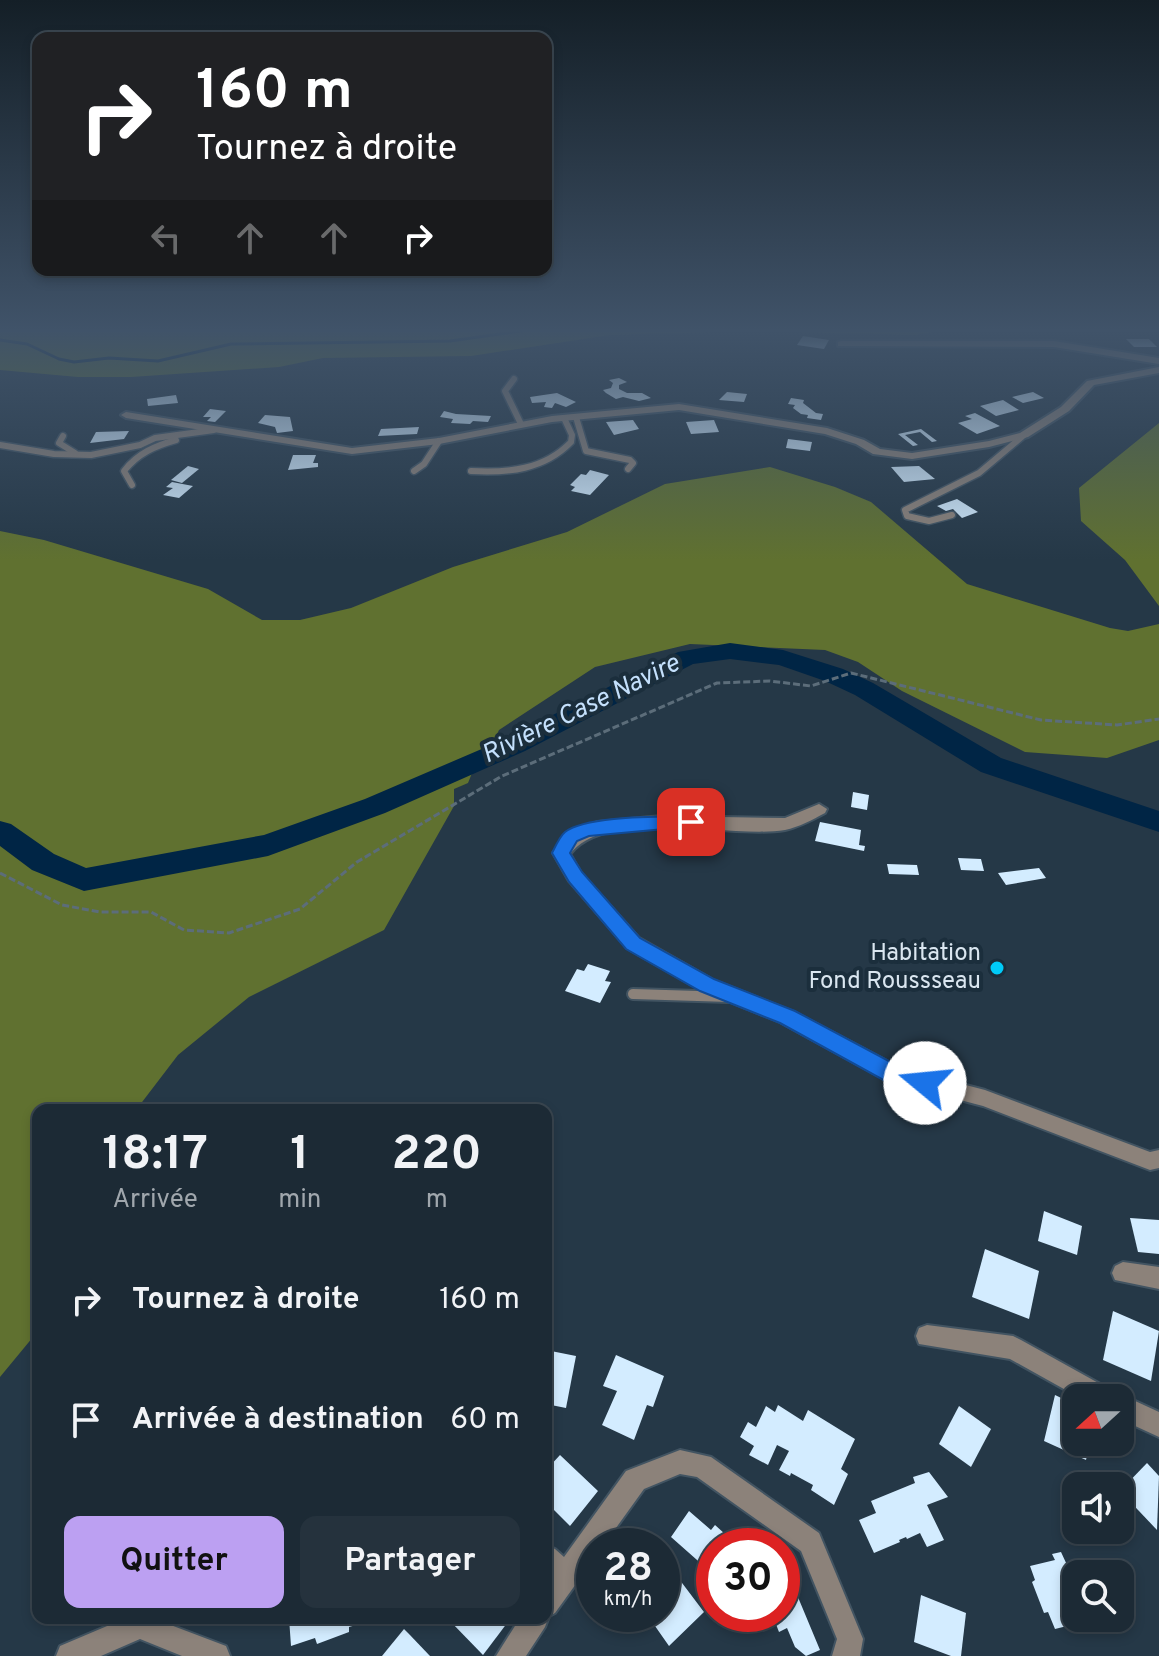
<!DOCTYPE html>
<html lang="fr">
<meta charset="utf-8">
<style>
:root{--surface:#1c2a35;--page:#25323d;--text:#f1f3f6;--muted:#a0a7ad;--line:#3a4650;--accent:#bca0f2}
body{margin:0;font-family:Overpass,sans-serif;background:var(--page);color:var(--text);height:100vh;display:flex;flex-direction:column;font-size:30px;white-space:nowrap}
*{box-sizing:border-box;margin:0}
p{font-size:26px;color:var(--muted)}
.icon{flex:none;width:44px;height:44px;fill:none;stroke:currentColor;stroke-width:2;stroke-linecap:round;stroke-linejoin:round}
.map{position:relative;flex:1;overflow:hidden}
.details{position:absolute;left:32px;top:1104px;width:520px;height:520px;display:flex;flex-direction:column;background:var(--surface);border-radius:16px;box-shadow:0 4px 12px #0003,0 0 0 2px var(--line)}
.details>*{flex:none}
.hud{position:absolute;left:32px;top:32px;width:520px;height:244px;border-radius:16px;box-shadow:0 4px 12px #0003,0 0 0 2px var(--line);background:#202124;color:#fff;overflow:hidden}
.needle{width:52px;rotate:249deg}
.controls{position:absolute;left:1062px;top:1384px;display:grid;gap:16px}
.controls a{display:grid;place-items:center;width:72px;height:72px;border-radius:16px;background:var(--surface);box-shadow:0 4px 12px #0003,0 0 0 2px var(--line);font-size:40px}
.speed{position:absolute;left:576px;top:1528px;display:flex;gap:16px;font-size:40px;font-weight:700;text-align:center}
.speed>*{display:grid;place-content:center;width:104px;height:104px;border-radius:50%;background:var(--surface);box-shadow:0 4px 12px #0003,0 0 0 2px var(--line);line-height:1}
.speed small{font-size:20px;font-weight:400}
.speed .limit{border:12px solid #d22;background:#fff;color:#111}
.pin{position:absolute;display:grid;place-items:center;width:68px;height:68px;color:#fff;margin:-34px;border-radius:16px;box-shadow:0 4px 12px #0006}
.me{position:absolute;width:88px;margin:-44px;rotate:287deg;stroke-linejoin:round;filter:drop-shadow(0 0 6px #0008)}
.turn{display:flex;align-items:center;gap:28px;height:168px;padding:0 32px;font-size:36px}
.turn .icon{width:104px;height:104px;stroke-width:2.5}
.turn b{display:block;font-size:56px;line-height:68px}
.lanes{display:flex;align-items:center;height:76px;padding:0 32px;background:#0003;justify-content:center;gap:40px;direction:ltr}
.lanes .off{opacity:.35}
.eta{display:flex;justify-content:space-evenly;align-items:center;height:136px;text-align:center}
.eta b{font-size:48px;font-weight:700;line-height:56px}
.primary-button{display:flex;gap:16px;margin-top:auto;padding:16px 32px}
.primary-button a{flex:1;height:92px;border-radius:16px;background:var(--accent);color:#111;font-size:32px;font-weight:700;line-height:92px;text-align:center}
.primary-button a+a{background:var(--page);color:var(--text)}
ul{padding:0;list-style:none}
li{display:flex;align-items:center;gap:24px;height:120px;padding:0 32px}
li div{flex:1}
li b{display:block;font-size:30px}
li em{font-style:normal}
.map>svg:first-child{display:block}
.forest{fill:#607130}
.lines{fill:none;stroke-linecap:round;stroke-linejoin:round}
.stream{stroke:#002545;stroke-width:3}
.river{fill:#002545;fill-rule:evenodd}
.building{fill:#d3ecff}
.service-far1-casing{stroke:#425462;stroke-width:9}
.service-casing{stroke:#425462;stroke-width:14}
.minor-casing{stroke:#425462;stroke-width:4}
.path{stroke:#5c6d7a;stroke-width:3;stroke-dasharray:7 3;stroke-linecap:butt}
.service-far1{stroke:#8c827a;stroke-width:6}
.service{stroke:#8c827a;stroke-width:10}
.minor{fill:#8c827a;fill-rule:evenodd}
.route{fill:#1a73e8;stroke:#114b97;stroke-width:2}
.poi-dot{fill:#00cbf9;stroke:#1b2e3c;stroke-width:3}
.labels{text-anchor:middle;dominant-baseline:central;stroke-width:8;stroke-linejoin:round;paint-order:stroke}
.poi-label{font-size:24px;fill:#dae6f0;stroke:#1b2e3c;text-anchor:end}
.water-label{font-size:26px;font-style:italic;fill:#c4e0fc;stroke:#1b2e3c}
</style>
<div class="map">
<svg width="1159" height="1656" viewBox="0 0 1159 1656">
<rect width="100%" height="100%" fill="#253847"/>
<g class="forest">
<path d="M0,328H957L915,335L752,331L610,335L471,356L323,358L279,367L131,377H78L0,370Z"/>
<path d="M1159,423V606L1125,560L1081,521L1079,488Z"/>
<path d="M770,467L835,487L871,502L967,584L1110,628L1128,631L1159,624V740L1107,758L1025,752L902,691L858,662L825,650L690,644L595,667L499,730L493,742L483,746L468,783L454,789V806L384,930L249,997L178,1055L136,1110H38V1331L0,1377V531L44,540L208,589L262,620H300L351,608L453,567L567,532L665,484Z"/>
</g>
<g class="lines">
<path class="stream" d="M0,340L27,344L59,359L74,362L109,358L158,361L231,344L450,341L541,328"/>
<path class="river" d="M730,643L783,650L843,669L873,683L1001,758L1159,811V832L981,772L855,695L825,681L779,665L730,659L693,664L525,751L385,813L268,856L84,891L32,870L0,846V821L11,824L54,854L86,868L264,835L365,799L505,739L678,652Z"/>
</g>
<g class="building">
<path d="M803,336L829,340L824,349L797,345Z"/>
<path d="M1126,339H1149L1157,347H1134Z"/>
<path d="M619,378L627,382L619,385V389L627,393H642L651,398L639,401L623,397L616,399L606,393L603,390L611,388L613,383L609,380Z"/>
<path d="M727,392L747,394L744,402L719,400Z"/>
<path d="M1033,392L1044,398L1023,403L1012,397Z"/>
<path d="M557,393L576,402L566,407L555,403L552,408L544,407L546,402L532,403L530,397Z"/>
<path d="M176,395L178,403L148,406L147,399Z"/>
<path d="M791,398L804,400L803,403L816,413L823,414L821,420L807,418L808,415L801,414L793,408L795,405L788,404Z"/>
<path d="M1003,400L1019,410L996,416L980,406Z"/>
<path d="M210,409L226,411L215,422L207,421L211,417H203Z"/>
<path d="M444,411L456,414L491,416L488,422L473,421L470,424L451,423L453,419L440,417Z"/>
<path d="M975,413L994,423L1000,426L977,434L958,423L972,419L965,416Z"/>
<path d="M265,415L290,417L293,431L277,433L275,427L258,423Z"/>
<path d="M633,420L639,429L614,435L606,422Z"/>
<path d="M714,420L719,432L691,434L686,422Z"/>
<path d="M419,427L417,434L378,436L381,429Z"/>
<path d="M921,429L937,441L932,442L920,432L905,435L918,445L913,446L898,434Z"/>
<path d="M129,431L124,439L90,443L96,432Z"/>
<path d="M788,439L812,442L810,451L786,448Z"/>
<path d="M293,455H316L313,463H318V467L288,470Z"/>
<path d="M188,466L199,469L182,483L171,480Z"/>
<path d="M919,466L935,479L904,482L891,467Z"/>
<path d="M590,470L609,475L590,495L571,491L575,487L570,485L581,474L586,475Z"/>
<path d="M172,482L193,486L179,498L163,495L173,488L166,487Z"/>
<path d="M957,499L978,512L962,518L953,509L946,511L937,506Z"/>
<path d="M853,792L869,795L867,810L851,807Z"/>
<path d="M820,822L861,830L859,845L865,846L864,851L815,841Z"/>
<path d="M958,858L981,859L984,871L961,870Z"/>
<path d="M887,864L917,865L919,875L889,874Z"/>
<path d="M1039,868L1046,878L1006,885L998,873Z"/>
<path d="M588,964L610,971L605,981L611,982L600,1003L565,991L577,969L584,971Z"/>
<path d="M1044,1211L1082,1226L1077,1255L1038,1241Z"/>
<path d="M1130,1218L1159,1220V1254L1138,1252Z"/>
<path d="M985,1249L1039,1271L1029,1319L972,1297Z"/>
<path d="M1113,1311L1159,1331L1151,1381L1103,1360Z"/>
<path d="M546,1350L576,1356L566,1408L546,1404Z"/>
<path d="M616,1355L664,1376L653,1407L647,1405L634,1440L602,1425L617,1391L603,1386Z"/>
<path d="M1055,1395L1076,1405V1442H1090L1086,1460L1044,1441Z"/>
<path d="M778,1405L803,1421L808,1410L855,1439L841,1469L848,1474L834,1505L811,1490L813,1485L791,1473L790,1476L779,1470L789,1451L777,1445L768,1465L749,1455L754,1446L740,1437L748,1422L756,1427L766,1406L775,1412Z"/>
<path d="M959,1406L991,1429L971,1467L939,1444Z"/>
<path d="M560,1455L598,1491L570,1526L548,1504L546,1505V1465L548,1468Z"/>
<path d="M1147,1463L1159,1476L1157,1530L1120,1491Z"/>
<path d="M929,1472L948,1497L927,1505L944,1540L927,1547L920,1533L907,1539L906,1537L899,1540L900,1542L874,1553L859,1520L876,1513L871,1501L915,1483L913,1477Z"/>
<path d="M689,1511L711,1530L715,1525L735,1543L714,1546V1575L671,1537Z"/>
<path d="M1061,1552L1067,1565L1077,1563L1081,1574H1076V1618L1095,1619L1055,1629L1048,1612L1044,1613L1032,1582L1035,1580L1030,1566L1055,1560L1052,1554Z"/>
<path d="M676,1575L704,1612L669,1646L648,1616L662,1614V1589Z"/>
<path d="M790,1578L820,1650L806,1656L795,1647L787,1628L779,1632L772,1614H782V1581Z"/>
<path d="M921,1595L966,1613L961,1656H951L914,1642Z"/>
<path d="M289,1618H362L363,1623L349,1627V1632L317,1644L315,1638L291,1646Z"/>
<path d="M452,1618H511L483,1655L450,1621Z"/>
<path d="M404,1629L409,1634L430,1656H382Z"/>
</g>
<g class="lines">
<defs>
<g id="service-far1">
<path d="M514,379L505,391L521,424"/>
<path d="M576,417L586,451L630,460L633,463L628,469"/>
<path d="M63,436L59,443L75,453"/>
<path d="M0,445L54,454L91,455L140,445L155,438L214,430"/>
<path d="M414,471L424,464L439,441"/>
<path d="M471,471C508,473 544,470 571,442L572,435L564,418"/>
<path d="M132,485L124,471C138,453 155,446 176,440"/>
<path d="M952,515L929,521L907,516L905,510L979,473L1024,435"/>
</g>
<path id="service" d="M633,994L730,997"/>
<g id="minor">
<path d="M841,341H1054L1159,358V364L1054,347L838,346V342Z"/>
<path d="M1159,367V373L1094,385L1069,411L1028,437L989,447L912,459L873,454L856,444L825,434L679,410L552,422L439,444L352,454L126,418L121,415L126,412L352,448L439,438L552,416L679,404L827,428L864,440L880,449L912,453L989,441L1020,433L1061,407L1087,381Z"/>
<path d="M819,804L827,809L825,813C812,820 799,827 785,830C729,839 607,806 570,854L581,873L639,938L713,980L794,1012L900,1068L985,1090L1150,1152L1159,1150V1168L1150,1170L983,1106L888,1081L780,1022L701,990L627,948L569,881L553,853L568,833L597,822L662,816L785,818Z"/>
<path d="M1123,1262L1159,1267V1289L1115,1280L1112,1273L1115,1266Z"/>
<path d="M927,1325L1013,1336L1021,1340L1111,1390L1114,1396L1120,1394L1159,1412V1437L1120,1419V1398H1080L1010,1359L919,1344L916,1336L919,1328Z"/>
<path d="M680,1450L711,1457L819,1533L863,1639L860,1656H832L837,1639L801,1551L697,1477L680,1474L644,1489L603,1546H594V1559L555,1613L549,1616L545,1627L526,1656H496L520,1618H546V1582L548,1579L546,1576V1545L555,1549L564,1557L626,1471Z"/>
<path d="M126,1618H170L168,1624L226,1646L230,1656H182L140,1639L101,1656H56L60,1646Z"/>
</g>
</defs>
<use href="#service-far1" class="service-far1-casing"/>
<use href="#service" class="service-casing"/>
<use href="#minor" class="minor-casing"/>
<path class="path" d="M0,873L62,905L100,912H151L184,930L229,933L300,909L357,862L502,776L717,683L770,681L811,686L851,673L1041,720L1117,725L1159,719"/>
<use href="#service-far1" class="service-far1"/>
<use href="#service" class="service"/>
<use href="#minor" class="minor"/>
</g>
<linearGradient id="sky" x2="0" y2="1"><stop stop-color="#141f27"/><stop offset="0.59" stop-color="#405369"/><stop offset="1" stop-color="#405369" stop-opacity="0"/></linearGradient>
<rect width="1159" height="560" fill="url(#sky)"/>
<path class="route" d="M691,816L700,822L697,826L589,836L577,841L570,853L582,872L640,938L714,979L795,1011L900,1067L933,1076L936,1083L933,1089L925,1092L887,1082L780,1023L700,991L626,949L569,882L552,853C555,847 560,836 565,832C587,815 663,817 691,816Z"/>
<circle class="poi-dot" cx="997" cy="968" r="8"/>
<g class="labels">
<g class="poi-label">
<text x="981" y="954">Habitation<tspan x="981" dy="28">Fond Roussseau</tspan></text>
</g>
<g class="water-label">
<text transform="translate(581 710) rotate(-26)">Rivière Case Navire</text>
</g>
</g>
</svg>
<div class="controls">
<a><svg class="needle" viewBox="-14 -14 28 28"><path d="M0-13l5 13h-10z" fill="#e53935"/><path d="M0 13l5-13h-10z" fill="#a0a7ad"/></svg></a>
<a><svg class="icon" aria-label="sound" viewBox="0 0 24 24"><path d="M4 9h4l5-4v14l-5-4H4zM17 9q2 3 0 6"/></svg></a>
<a><svg class="icon" aria-label="search" viewBox="0 0 24 24"><circle cx="10" cy="10" r="6"/><path d="M15 15l6 6"/></svg></a>
</div>
<div class="speed"><div>28<small>km/h</small></div><div class="limit">30</div></div>
<div class="pin" style="left:691px;top:822px;background:#d93025"><svg class="icon" aria-label="arrive" viewBox="0 0 24 24"><path d="M6 21V4h12l-3 4 3 4H6"/></svg></div>
<svg class="me" style="left:925px;top:1083px" viewBox="-20 -20 40 40"><circle r="19" fill="#fff"/><path d="M0-13L10 11 0 6-10 11z" fill="#1a73e8"/></svg>
<div class="hud">
<div class="turn"><svg class="icon" aria-label="right" viewBox="0 0 24 24"><path d="M7 20v-9h11M14 6l5 5-5 5"/></svg><div><b>160 m</b>Tournez à droite</div></div>
<div class="lanes"><svg class="icon off" aria-label="left" viewBox="0 0 24 24"><path d="M17 20v-9H6M10 6l-5 5 5 5"/></svg><svg class="icon off" aria-label="ahead" viewBox="0 0 24 24"><path d="M12 20V5M6 11l6-6 6 6"/></svg><svg class="icon off" aria-label="ahead" viewBox="0 0 24 24"><path d="M12 20V5M6 11l6-6 6 6"/></svg><svg class="icon" aria-label="right" viewBox="0 0 24 24"><path d="M7 20v-9h11M14 6l5 5-5 5"/></svg></div>
</div>
<section class="details">
<div class="eta">
<div><b>18:17</b><p>Arrivée</p></div>
<div><b>1</b><p>min</p></div>
<div><b>220</b><p>m</p></div>
</div>
<ul>
<li><svg class="icon" aria-label="right" viewBox="0 0 24 24"><path d="M7 20v-9h11M14 6l5 5-5 5"/></svg><div><b>Tournez à droite</b></div><em>160 m</em></li>
<li><svg class="icon" aria-label="arrive" viewBox="0 0 24 24"><path d="M6 21V4h12l-3 4 3 4H6"/></svg><div><b>Arrivée à destination</b></div><em>60 m</em></li>
</ul>
<div class="primary-button"><a>Quitter</a><a>Partager</a></div>
</section>
</div>
